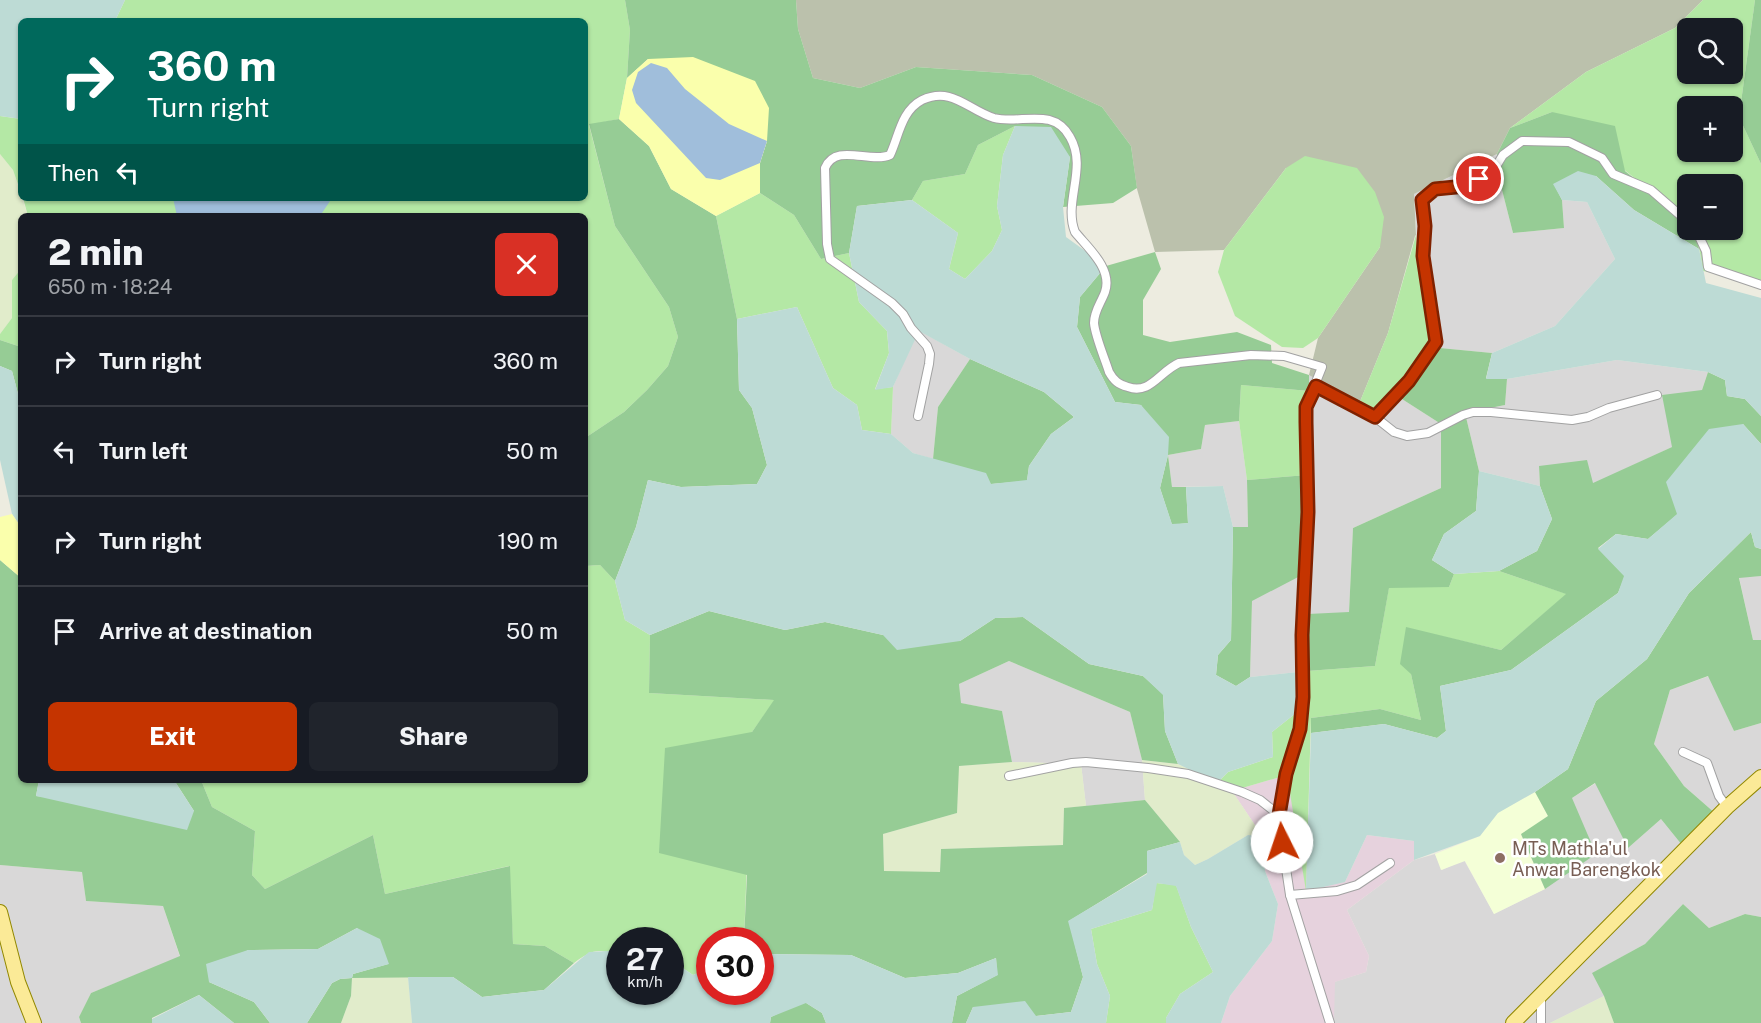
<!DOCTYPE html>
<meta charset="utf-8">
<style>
:root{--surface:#171b24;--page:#20242c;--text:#f1f3f6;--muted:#9ea1a6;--line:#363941;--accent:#c53400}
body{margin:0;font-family:"Public Sans",sans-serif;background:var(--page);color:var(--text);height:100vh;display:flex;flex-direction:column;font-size:22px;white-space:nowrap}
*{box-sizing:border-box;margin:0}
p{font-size:20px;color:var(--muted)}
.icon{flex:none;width:33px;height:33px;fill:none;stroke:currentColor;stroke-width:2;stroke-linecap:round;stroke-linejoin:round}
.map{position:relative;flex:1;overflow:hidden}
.sheet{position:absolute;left:18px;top:213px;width:570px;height:570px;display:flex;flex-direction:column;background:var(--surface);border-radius:9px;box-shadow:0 2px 4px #0004}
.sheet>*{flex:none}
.guide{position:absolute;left:18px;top:18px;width:570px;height:183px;border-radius:9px;box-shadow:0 2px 4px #0004;background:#00695c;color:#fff;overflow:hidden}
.controls{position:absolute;left:1677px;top:18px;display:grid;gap:12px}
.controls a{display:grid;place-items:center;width:66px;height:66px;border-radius:9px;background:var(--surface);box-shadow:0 2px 4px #0004;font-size:30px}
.speed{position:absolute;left:606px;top:927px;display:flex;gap:12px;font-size:30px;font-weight:700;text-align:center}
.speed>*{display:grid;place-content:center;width:78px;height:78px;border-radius:50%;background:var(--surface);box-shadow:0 2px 4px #0004;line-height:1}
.speed small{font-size:15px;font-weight:400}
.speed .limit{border:9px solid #d22;background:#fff;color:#111}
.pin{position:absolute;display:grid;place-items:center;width:51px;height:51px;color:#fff;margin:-26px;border:3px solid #fff;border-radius:50%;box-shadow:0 2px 6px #0007}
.me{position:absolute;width:66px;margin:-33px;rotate:356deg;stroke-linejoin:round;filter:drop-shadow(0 0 4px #0008)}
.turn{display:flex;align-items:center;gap:21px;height:126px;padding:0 30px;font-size:27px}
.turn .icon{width:78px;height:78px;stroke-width:2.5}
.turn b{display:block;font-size:42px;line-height:51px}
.then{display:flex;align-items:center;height:57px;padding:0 30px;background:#0003;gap:12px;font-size:22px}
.round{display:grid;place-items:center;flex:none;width:63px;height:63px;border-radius:9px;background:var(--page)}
.headline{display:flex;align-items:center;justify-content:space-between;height:102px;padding:0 30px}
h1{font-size:36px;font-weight:800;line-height:45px}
.cta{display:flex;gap:12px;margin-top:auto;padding:12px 30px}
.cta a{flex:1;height:69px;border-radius:9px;background:var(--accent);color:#fff;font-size:24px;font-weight:800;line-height:69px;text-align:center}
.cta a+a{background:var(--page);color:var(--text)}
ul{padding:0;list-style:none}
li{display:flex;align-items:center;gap:18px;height:90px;padding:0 30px;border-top:2px solid var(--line)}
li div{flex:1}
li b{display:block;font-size:22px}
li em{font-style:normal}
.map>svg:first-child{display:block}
.residential{fill:#d9d8d8}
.industrial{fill:#e6d2dd}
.education{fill:#f4ffd7}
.construction{fill:#bbc1ac}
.farmland{fill:#e1eccb}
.grass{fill:#b4e8a5;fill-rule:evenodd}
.forest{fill:#96cc95}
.wetland{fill:#bddbd5}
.sand{fill:#faffac}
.water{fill:#a0bedb}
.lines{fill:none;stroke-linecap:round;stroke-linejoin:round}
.street-casing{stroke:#a2a2a2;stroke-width:10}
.primary-casing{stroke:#928800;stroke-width:16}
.street{stroke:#fff;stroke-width:8}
.primary{stroke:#fbea97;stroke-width:14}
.route-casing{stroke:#802200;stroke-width:15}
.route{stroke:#c53400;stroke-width:10}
.education-dot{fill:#8d6e63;stroke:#fff;stroke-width:2}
.labels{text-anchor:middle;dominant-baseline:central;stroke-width:5;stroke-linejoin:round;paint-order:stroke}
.education-label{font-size:18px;fill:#785e54;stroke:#fff;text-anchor:start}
</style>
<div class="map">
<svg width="1761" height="1023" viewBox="0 0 1761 1023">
<rect width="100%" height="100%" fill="#edece0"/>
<g class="residential">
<path d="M1497,154L1501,186L1513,233L1564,228L1562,200L1587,202L1615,259L1555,326L1492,353L1440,348L1419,276L1414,194Z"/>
<path d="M918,330L970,359L938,407L933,459L913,453L891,434L893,387Z"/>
<path d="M1617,360L1708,372L1702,390L1672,447L1593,484L1539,466L1540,486L1479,471L1465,413L1505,405L1507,379Z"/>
<path d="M1309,375L1372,411L1391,392L1441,424V488L1353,528L1349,612L1307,671L1250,677L1252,601L1307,475Z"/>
<path d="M1239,421L1247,480L1248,527H1233L1223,486L1172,487L1168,455L1201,449L1205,425Z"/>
<path d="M1761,576V640H1753L1739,577Z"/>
<path d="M1009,661L1130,712L1142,760L1145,800L1086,806L1081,764L1012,762L1002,711L960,703L959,684Z"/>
<path d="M1709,676L1734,731L1761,723V917L1745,914L1709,928L1683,904L1645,944L1593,973L1604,996L1550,1023H1334V982L1366,972L1369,956L1347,910L1414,860L1435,854L1442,870L1464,860L1494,914L1545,889L1572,798L1596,783L1628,848L1661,819L1682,845L1716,814L1684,786L1654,744L1670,690Z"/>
<path d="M0,865L82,872L86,901L163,906L180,957L91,993L79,1017L81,1023H0Z"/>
</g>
<path class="industrial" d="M1287,775L1345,882L1367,835L1414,841V860L1347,910L1369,956L1366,972L1335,982L1334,1023H1221L1230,996L1272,941L1278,904L1265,871L1263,837L1232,791Z"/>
<path class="education" d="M1535,792L1548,816L1521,835L1545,889L1494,914L1465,861L1441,870L1435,854L1480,836L1497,813Z"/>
<path class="construction" d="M796,0H1703L1675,28L1586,72L1510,128L1497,154L1414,194L1416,235L1415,236L1388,333L1359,404L1309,375L1318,338L1380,247L1286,168L1224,250L1155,252L1137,189L1131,146L1102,107L1032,75L916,67L860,88L813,78L798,29Z"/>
<g class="farmland">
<path d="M0,154L13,170L28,216H21V269L12,280V318L0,334Z"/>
<path d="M1142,760L1178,764L1232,791L1263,837L1248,835L1208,859L1195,865L1184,855L1180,842L1145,800Z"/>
<path d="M1012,762L1081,764L1086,806L1064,808L1063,845L941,849L940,872H884L883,834L957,813L958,766Z"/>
<path d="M408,977L412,1023H341L351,996L352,978Z"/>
<path d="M1604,996L1614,1023H1550Z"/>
</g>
<g class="grass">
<path d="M125,0H625L630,30L627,78L619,119L589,125L615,226L669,307L678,337L668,366L647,390L624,412L585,438V216H28L23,198H585V21H115Z"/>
<path d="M1703,0H1755L1739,117L1761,164V281L1703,271L1696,230H1732V184H1688L1687,220L1552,112L1510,128L1586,72L1675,28ZM1688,28H1732V74H1688ZM1688,106H1732V152H1688Z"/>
<path d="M0,116L21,119V193L13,170L0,154Z"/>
<path d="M1015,126L1003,155L997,206L1002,230L992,251L965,279L949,269L958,233L912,200L923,181L965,174L978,145Z"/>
<path d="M1305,156L1357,168L1375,192L1384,217L1380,247L1318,338L1303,348L1282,347L1235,316L1218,272L1224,250L1286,168Z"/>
<path d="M760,193L794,215L821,259L849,253L859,302L887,331L889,353L875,389L893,387L891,434L862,430L857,405L833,388L797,307L737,319L716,216Z"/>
<path d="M1416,235L1419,276L1440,348L1391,392L1372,411L1359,404L1388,333Z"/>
<path d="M21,269V347L0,340V334L12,318V280Z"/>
<path d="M1241,385L1309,391L1307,475L1247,480L1239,421Z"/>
<path d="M600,565L615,581L625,620L650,635L649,693L775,700L752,732L744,940H710L709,968L693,975L671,960L670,940H620L619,959C601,946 591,950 574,963L545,946L513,944L509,866L385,894L373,835L265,889L252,875L255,831L212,807L201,780H585V566Z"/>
<path d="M1499,571L1567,594L1501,650L1406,628L1411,674L1421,720L1380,709L1311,718L1306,891L1287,775L1232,791L1217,783L1228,772L1273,757L1272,732L1296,713L1307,671L1375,666L1389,587H1449L1454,574Z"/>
<path d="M1156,883L1176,885L1191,927L1213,972L1180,994L1166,1018V1023H1106L1110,996L1097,964L1091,929L1152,910Z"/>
</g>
<g class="forest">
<path d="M625,0H796L798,29L813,78L860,88L916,67L1032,75L1102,107L1131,146L1137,188L1113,203L1063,207L1070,157L1015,126L978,145L965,174L923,181L912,200L857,206L849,253L821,259L794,215L760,193V163L767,141L648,59L627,78L630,30Z"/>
<path d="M1755,0H1761V164L1739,117Z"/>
<path d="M1552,112L1615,126L1625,171L1687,220L1688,230H1696L1699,249L1634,210L1596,176L1554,184L1562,200L1564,228L1513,233L1501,186L1497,154L1510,128Z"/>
<path d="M619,119L649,146L671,189L716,216L737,319L739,390L752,408L767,465L757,484L681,487L648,480L636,527L615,581L600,565L585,566V438L624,412L647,390L668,366L678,337L669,307L615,226L589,124Z"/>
<path d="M1155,252L1161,269L1143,300V335L1170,342L1237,332L1271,345L1272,363L1309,375V391L1241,385L1239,421L1205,425L1201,449L1168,455L1172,487H1186L1188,523L1172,525L1160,488L1168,455L1141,405L1115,402L1077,327L1080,297L1106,266Z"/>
<path d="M0,340L21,347V405L12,371L0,366Z"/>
<path d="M1440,348L1492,353L1486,378L1507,379L1505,405L1465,413L1479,471L1476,511L1444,534L1432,560L1454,574L1449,587L1389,588L1375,666L1307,671L1308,614L1349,612L1353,528L1441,488V424L1391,392Z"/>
<path d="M970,359L1044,392L1074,417L1051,434L1029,466L1027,481L991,484L933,459L938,407Z"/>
<path d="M1708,372L1725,380L1727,396L1745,399L1761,416V444L1743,424L1678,514L1648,539L1616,534L1598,548L1625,576L1618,593L1511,670L1440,686L1446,731L1437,738L1384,724L1311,733V718L1380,709L1421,720L1411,674L1400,664L1406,627L1501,650L1566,594L1499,571L1537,551L1552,519L1540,486L1539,466L1587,460L1593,483L1672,447L1662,395L1702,390Z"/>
<path d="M1307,475L1302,575L1252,601L1250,677L1236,686L1216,675L1218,655L1231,640L1233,527H1248L1247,480Z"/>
<path d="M1751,532L1755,547L1761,549V576L1739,578L1753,640H1761V723L1734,731L1708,676L1670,690L1654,744L1684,786L1716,814L1682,845L1661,819L1628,848L1595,783L1572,798L1596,854L1545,889L1521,834L1548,816L1535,792L1568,769L1596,701L1647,659L1689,593Z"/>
<path d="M0,560L21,578V780H39L36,796L194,811L174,780H201L212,807L255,831L252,875L265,889L373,835L385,894L510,866L513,944L545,946L574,963L544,990L482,997L453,977L352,978L351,996L341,1023H307L332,983L340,979L352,978L353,974L388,964L357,928L318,949L248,950L209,982L254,1002L270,1023H234L199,995L152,1018V1023H81L79,1017L91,993L180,956L163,906L86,901L82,872L0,865Z"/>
<path d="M709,611L785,630L825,622L883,635L960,641L995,618L1023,617L1089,664L1143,676L1163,694L1165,731L1178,764L1142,760L1130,712L1009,661L959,684L961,703L1002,711L1012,762L959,766L957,813L883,834L884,871L940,872L941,849L1063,845L1064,808L1145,800L1180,842L1147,851V873L1069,921L1083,977L1071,1012L1036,1016L973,1007L966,1023H952L957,996L997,975L996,958L958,973L905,978L851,955L761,954L760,940H744L747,875L659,853L665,748L752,732L774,700L649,693L650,635Z"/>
<path d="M1683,904L1709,928L1745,914L1761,917V1023H1614L1604,996L1592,973L1645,944Z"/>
<path d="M803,1001L822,1013L826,1023H770L771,1017Z"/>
</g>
<g class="wetland">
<path d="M0,0H125L115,21H21V119L0,116Z"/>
<path d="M1015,126L1051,127L1070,157L1063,207L1066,237L1106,266L1080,297L1077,327L1115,402L1141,405L1169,437L1168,455L1160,488L1172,524L1188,523L1186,487L1223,486L1233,527L1231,640L1218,655L1216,675L1236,686L1250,677L1307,671L1296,713L1272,732L1273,757L1228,772L1217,783L1178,764L1165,731L1163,695L1143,676L1089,664L1023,617L995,618L960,641L897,650L883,635L825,622L785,630L709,611L650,635L625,620L615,581L636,527L648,480L681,487L757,484L767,465L752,408L739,390L737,319L797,307L833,388L857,405L862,430L891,434L913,453L986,473L991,484L1027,480L1029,466L1051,434L1074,417L1044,392L970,359L919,331L893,387L875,390L889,353L887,331L859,302L849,253L857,206L912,200L958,233L949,269L965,279L992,251L1002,230L997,206L1003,155Z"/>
<path d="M1578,171L1596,176L1634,210L1699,249L1706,283L1761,298V416L1745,399L1727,396L1725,380L1708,372L1617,360L1507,379H1486L1492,353L1555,326L1615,259L1587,202L1562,200L1553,184Z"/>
<path d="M0,366L12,371L21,405V527L12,514L0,460Z"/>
<path d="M1743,424L1761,444V549L1755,547L1751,532L1689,593L1647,659L1596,701L1568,769L1535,792L1498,813L1480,836L1414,860V841L1367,835L1345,882L1306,891L1311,733L1384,724L1437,738L1446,731L1440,686L1511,670L1618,593L1624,576L1598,549L1616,534L1648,539L1677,514L1666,482L1709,429Z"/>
<path d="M1479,471L1540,486L1552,519L1537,551L1499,571L1454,574L1432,560L1444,534L1476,511Z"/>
<path d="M39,780H174L194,811L187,830L36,796Z"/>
<path d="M1248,835L1263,837L1265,871L1278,904L1272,941L1230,996L1221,1023H1166V1018L1180,994L1213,972L1191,927L1176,886L1157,883L1152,910L1091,929L1097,964L1110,996L1106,1023H966L973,1007L1025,1001L1036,1016L1071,1012L1083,977L1068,921L1147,874V851L1180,842L1184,855L1195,865L1208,859Z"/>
<path d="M357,928L380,939L389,964L353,974L352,978L340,979L332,983L307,1023H270L254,1002L209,982L206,964L248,950L318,949Z"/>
<path d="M609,951L619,959L620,992H670L671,960L693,975L709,968L710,992H760L761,954L851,955L905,978L958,973L996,958L998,975L957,996L952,1023H826L822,1013L806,1003L771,1017L770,1023H412L408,977H453L482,997L544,990L589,952Z"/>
<path d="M199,995L234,1023H152V1019Z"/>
</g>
<g class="sand">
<path d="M693,57L755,81L769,108L767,141L760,163V193L716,216L671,189L649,146L619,119L627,78L648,59Z"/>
<path d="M12,514L21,527V578L0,560V517Z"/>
</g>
<g class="water">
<path d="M651,63L667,68L685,89L729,124L767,141L760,163L720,180L706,178L636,103L632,90L638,72Z"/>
<path d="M173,198H332L320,216H177Z"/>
</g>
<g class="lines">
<defs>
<g id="street">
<path d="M1696,230L1706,251L1708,267L1761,285"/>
<path d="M1316,386L1375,417L1394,432L1407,436L1428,433L1463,415L1473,412H1491L1572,420L1588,417L1609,408L1657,395"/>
<path d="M918,416L929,364L930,354L927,346L911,328L903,314L892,303L830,259L827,244L825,168C836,142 870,164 890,155C899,136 901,111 922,100C952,86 968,110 994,118C1020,125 1053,106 1070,137C1088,168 1063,202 1075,232C1088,248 1113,269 1105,292C1101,303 1094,311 1094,323C1095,336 1105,359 1109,372C1114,381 1118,384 1128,387C1150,395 1159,372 1179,363L1251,355L1284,356L1322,367L1306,407L1308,512L1302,635L1303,697L1300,729L1286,774L1279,815L1282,842L1290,895L1330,1023"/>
<path d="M1375,417L1409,381L1436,342L1423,256L1425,226L1422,200L1435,189L1466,186L1492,173L1503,155L1522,141L1569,142L1602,158L1613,174L1651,190L1688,222"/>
<path d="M1683,752L1707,763L1719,796L1727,807"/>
<path d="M1009,776L1072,763L1086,762L1148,768L1188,774L1242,792L1260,800L1279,815"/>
<path d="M1290,895L1337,891L1357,885L1390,863"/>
<path d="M1541,995V1023"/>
</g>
<g id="primary">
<path d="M0,912L18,982L34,1023"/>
<path d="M1513,1023L1727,807L1761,777"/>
</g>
</defs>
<use href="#street" class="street-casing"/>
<use href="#primary" class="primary-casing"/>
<use href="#street" class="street"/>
<use href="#primary" class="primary"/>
</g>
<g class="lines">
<defs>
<path id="route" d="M1282,842L1279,815L1286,774L1300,729L1303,697L1302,635L1308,512L1306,422V407L1316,386L1375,417L1409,381L1436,342L1423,256L1425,226L1422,200L1435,189L1466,186L1479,179"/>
</defs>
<use href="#route" class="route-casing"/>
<use href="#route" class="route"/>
</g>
<circle class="education-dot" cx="1500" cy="858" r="6"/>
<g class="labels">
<g class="education-label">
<text x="1512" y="848">MTs Mathla'ul<tspan x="1512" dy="21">Anwar Barengkok</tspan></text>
</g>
</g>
</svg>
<div class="controls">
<a><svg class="icon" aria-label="search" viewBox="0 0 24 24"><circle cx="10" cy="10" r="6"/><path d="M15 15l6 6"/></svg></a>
<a>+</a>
<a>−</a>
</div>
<div class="speed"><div>27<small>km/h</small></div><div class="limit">30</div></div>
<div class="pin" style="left:1479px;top:179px;background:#d93025"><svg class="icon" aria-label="arrive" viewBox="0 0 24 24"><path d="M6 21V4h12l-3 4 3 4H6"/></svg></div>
<svg class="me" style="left:1282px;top:842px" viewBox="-20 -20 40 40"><circle r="19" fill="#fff"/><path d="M0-13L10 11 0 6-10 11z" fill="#c53400"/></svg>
<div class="guide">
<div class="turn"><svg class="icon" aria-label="right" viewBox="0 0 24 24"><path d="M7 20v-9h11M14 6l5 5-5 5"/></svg><div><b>360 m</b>Turn right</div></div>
<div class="then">Then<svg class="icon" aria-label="left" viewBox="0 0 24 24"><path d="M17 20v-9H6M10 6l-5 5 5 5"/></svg></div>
</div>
<section class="sheet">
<div class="headline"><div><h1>2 min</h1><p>650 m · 18:24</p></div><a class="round" style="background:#d93025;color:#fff"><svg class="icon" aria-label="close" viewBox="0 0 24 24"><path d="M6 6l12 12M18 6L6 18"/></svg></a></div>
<ul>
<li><svg class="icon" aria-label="right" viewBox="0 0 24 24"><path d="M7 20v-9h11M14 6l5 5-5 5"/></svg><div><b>Turn right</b></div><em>360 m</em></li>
<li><svg class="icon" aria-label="left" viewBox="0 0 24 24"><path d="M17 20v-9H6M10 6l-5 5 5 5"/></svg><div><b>Turn left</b></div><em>50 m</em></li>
<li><svg class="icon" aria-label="right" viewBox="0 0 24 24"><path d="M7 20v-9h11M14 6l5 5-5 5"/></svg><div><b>Turn right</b></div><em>190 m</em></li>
<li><svg class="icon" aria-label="arrive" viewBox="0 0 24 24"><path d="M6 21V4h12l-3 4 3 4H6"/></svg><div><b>Arrive at destination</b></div><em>50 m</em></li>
</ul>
<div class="cta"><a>Exit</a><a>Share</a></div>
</section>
</div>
